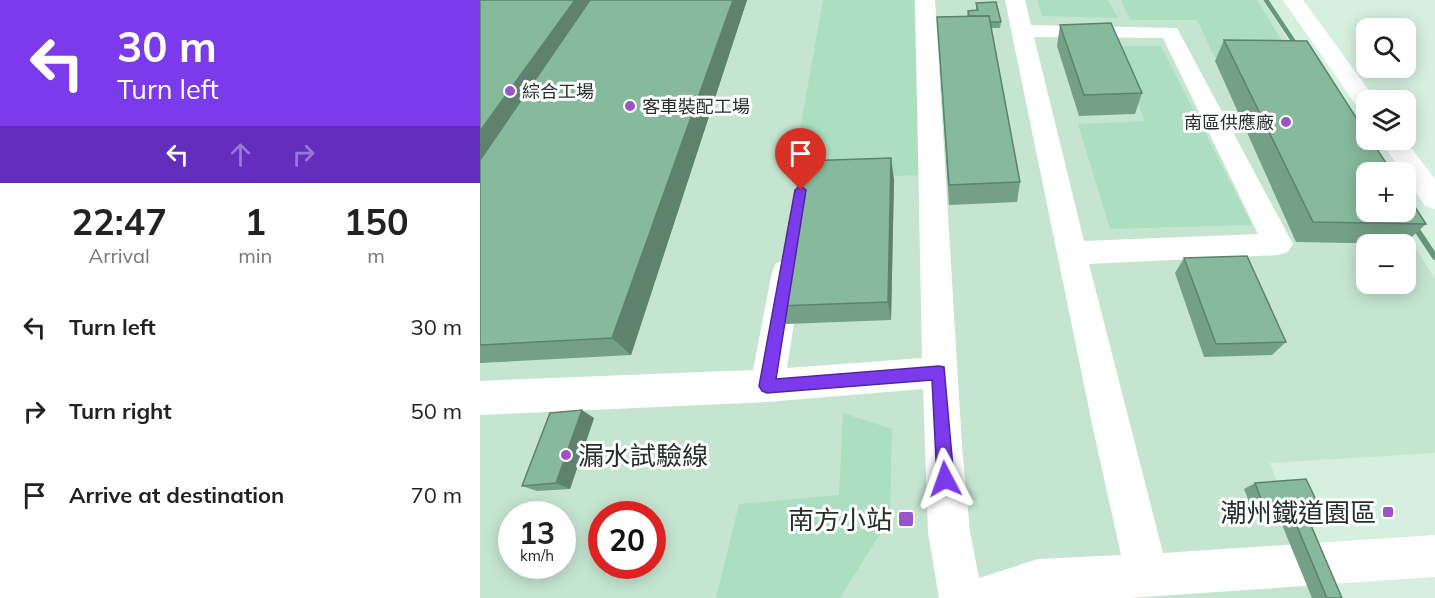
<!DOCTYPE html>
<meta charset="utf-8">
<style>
:root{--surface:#fff;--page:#f2f2f2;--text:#222;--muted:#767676}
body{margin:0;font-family:Mulish,"Noto Sans TC",sans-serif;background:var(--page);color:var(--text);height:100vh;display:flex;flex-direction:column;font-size:22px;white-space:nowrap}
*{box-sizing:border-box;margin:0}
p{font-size:20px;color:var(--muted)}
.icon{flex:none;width:33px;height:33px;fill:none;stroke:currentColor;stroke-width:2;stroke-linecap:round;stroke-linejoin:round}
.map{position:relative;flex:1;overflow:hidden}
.drawer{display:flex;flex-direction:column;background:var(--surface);width:480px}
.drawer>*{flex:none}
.top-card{background:#7c3aed;color:#fff;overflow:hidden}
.tools{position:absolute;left:876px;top:18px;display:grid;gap:12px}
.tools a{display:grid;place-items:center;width:60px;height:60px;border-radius:12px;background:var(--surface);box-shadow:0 3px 15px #0003;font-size:30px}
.speed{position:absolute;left:18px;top:501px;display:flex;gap:12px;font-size:30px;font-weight:700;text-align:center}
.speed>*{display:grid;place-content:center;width:78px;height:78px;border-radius:50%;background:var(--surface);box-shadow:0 3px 15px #0003;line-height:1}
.speed small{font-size:15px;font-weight:400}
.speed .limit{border:9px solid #d22;background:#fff;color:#111}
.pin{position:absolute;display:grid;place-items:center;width:51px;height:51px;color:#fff;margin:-62px -26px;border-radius:50% 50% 50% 0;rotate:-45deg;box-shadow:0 0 6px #0007}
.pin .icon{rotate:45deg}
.me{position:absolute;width:66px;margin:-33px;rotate:356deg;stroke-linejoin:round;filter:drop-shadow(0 0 4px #0008)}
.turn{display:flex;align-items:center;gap:21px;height:126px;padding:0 18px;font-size:27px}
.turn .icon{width:78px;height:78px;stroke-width:2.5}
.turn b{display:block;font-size:42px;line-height:51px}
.lanes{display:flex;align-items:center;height:57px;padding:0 18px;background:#0003;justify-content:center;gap:30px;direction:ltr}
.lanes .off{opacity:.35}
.eta{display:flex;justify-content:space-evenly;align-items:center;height:102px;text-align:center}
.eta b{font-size:36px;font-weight:700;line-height:42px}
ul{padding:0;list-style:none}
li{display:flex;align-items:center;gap:18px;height:84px;padding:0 18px}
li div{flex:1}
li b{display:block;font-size:22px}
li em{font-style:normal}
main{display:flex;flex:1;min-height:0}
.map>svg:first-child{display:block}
.built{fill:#c5e5d1;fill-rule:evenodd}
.green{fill:#abdfc0}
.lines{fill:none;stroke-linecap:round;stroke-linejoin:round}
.stream-far1{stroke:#65977b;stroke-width:4.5}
.stream{stroke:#65977b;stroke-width:6}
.minor{fill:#fff;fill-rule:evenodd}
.wall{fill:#74a086}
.shaded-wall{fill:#5e826d}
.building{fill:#87ba9c;stroke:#5e826d;stroke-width:1.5}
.route{fill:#7c3aed;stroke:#51269a;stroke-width:1.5}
.poi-dot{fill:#9854c8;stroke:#fff;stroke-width:2}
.labels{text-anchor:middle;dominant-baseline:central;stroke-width:6;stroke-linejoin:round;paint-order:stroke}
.far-poi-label{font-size:18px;fill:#26302a;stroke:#fff;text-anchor:start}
.near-poi-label{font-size:26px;fill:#26302a;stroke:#fff;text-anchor:end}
</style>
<main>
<section class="drawer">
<div class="top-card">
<div class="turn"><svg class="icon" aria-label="left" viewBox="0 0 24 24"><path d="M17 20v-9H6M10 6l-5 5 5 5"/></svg><div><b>30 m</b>Turn left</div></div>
<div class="lanes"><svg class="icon" aria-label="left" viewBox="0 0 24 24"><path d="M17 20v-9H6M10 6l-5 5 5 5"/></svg><svg class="icon off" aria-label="ahead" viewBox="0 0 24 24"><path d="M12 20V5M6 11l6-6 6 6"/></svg><svg class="icon off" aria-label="right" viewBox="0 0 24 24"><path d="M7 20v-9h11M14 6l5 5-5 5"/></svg></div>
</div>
<div class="eta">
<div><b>22:47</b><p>Arrival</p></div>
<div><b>1</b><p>min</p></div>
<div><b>150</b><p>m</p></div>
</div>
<ul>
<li><svg class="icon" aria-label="left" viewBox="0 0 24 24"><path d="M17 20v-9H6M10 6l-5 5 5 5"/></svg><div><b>Turn left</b></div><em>30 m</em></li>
<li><svg class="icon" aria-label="right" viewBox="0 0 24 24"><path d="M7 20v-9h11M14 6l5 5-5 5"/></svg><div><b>Turn right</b></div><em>50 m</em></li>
<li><svg class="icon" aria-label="arrive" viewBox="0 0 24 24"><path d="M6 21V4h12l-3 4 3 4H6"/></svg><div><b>Arrive at destination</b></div><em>70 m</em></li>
</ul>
</section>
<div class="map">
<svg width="955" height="598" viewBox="0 0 955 598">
<rect width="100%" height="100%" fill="#d6f0e0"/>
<path class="built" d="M0,0H783L889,172H886V212H913L955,279V453L790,463L843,598H0ZM886,244H926V284H886ZM32,514H82V566H32ZM122,514H172V566H122Z"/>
<g class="green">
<path d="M343,0H434L439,175L311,180Z"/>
<path d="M557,0H628L638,18L562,16Z"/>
<path d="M641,0H777L813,59L735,58L717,20H650Z"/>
<path d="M636,46H681L772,225L630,229L598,124L665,121Z"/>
<path d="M363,413L412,429L410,518L360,598H236L259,504L359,495Z"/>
</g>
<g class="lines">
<path class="stream-far1" d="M786,0L818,48"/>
<path class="stream" d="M925,212L955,257"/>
<g class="minor">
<path d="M435,0H455L482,446L490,532L499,578L558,559L641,555L614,433L525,0H545L551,25L697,28L813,244L808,252L798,255L609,264L683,553L955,535V577L649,598H459L448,532L443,389L287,402L0,415V381L273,370L292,272L296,263L307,260L318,263L322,272L307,368L442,358ZM554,37L683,38L778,234L604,241Z"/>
<path d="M803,0H823L896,100H886V110L878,108Z"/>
<path d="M900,140H925L955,179V209L945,206L926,178V172H922Z"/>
</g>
</g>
<g class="wall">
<path d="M0,0H267L151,355L0,363Z"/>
<path d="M496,3L521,22L520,28H511L540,182L537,202L469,205L457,17L487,16L488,11L496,10Z"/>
<path d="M580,25L662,93L655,114L599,116L577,46Z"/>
<path d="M744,40L946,224L924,244L816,242L735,61Z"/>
<path d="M414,179L411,320L306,324L296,306Z"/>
<path d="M704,258L806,342L792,355L724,357L695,273Z"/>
<path d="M114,418L90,489L57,491L42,486Z"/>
<path d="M775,483L836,500L823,505L862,598H832L796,510L773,512L764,489Z"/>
</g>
<g class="shaded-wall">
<path d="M95,0H121L0,181V131Z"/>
<path d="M253,0H267L151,355L132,338Z"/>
<path d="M411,158L414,179L411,320L408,302Z"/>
<path d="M102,410L114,418L90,489L76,483Z"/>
</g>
<g class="building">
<path d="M0,0H95L0,131Z"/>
<path d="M110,0H253L132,338L0,345V160Z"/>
<path d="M516,2L521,22H510L509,16H489L488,11L498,10L496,3Z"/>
<path d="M509,16L540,182L469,185L457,17Z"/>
<path d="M631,23L662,93L604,95L580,25Z"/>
<path d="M744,40L827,41L886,133V140H891L912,172H886V212H926V193L946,224L833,222Z"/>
<path d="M411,158L408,302L296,306L322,161Z"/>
<path d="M767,256L806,342L736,344L704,258Z"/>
<path d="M102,410L76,483L42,486L70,413Z"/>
<path d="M826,479L836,500L821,502L862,598H847L808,505L784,507L775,483Z"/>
</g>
<path class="route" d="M321,186L326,190L296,379L459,366L464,367L474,479L471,485L465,488L459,485L457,479L452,380L287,393L282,391L279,386L315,190Z"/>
<g class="poi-dot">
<circle cx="30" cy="91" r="6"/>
<circle cx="150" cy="106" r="6"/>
<circle cx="806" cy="122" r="6"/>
<circle cx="86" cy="455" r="6"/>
<rect x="902" y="506" width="12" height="12" rx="3"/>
<rect x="418" y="511" width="16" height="16" rx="3"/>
</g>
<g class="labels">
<g class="far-poi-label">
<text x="42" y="91">綜合工場</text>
<text x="162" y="106">客車裝配工場</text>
<text x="794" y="122" text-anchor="end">南區供應廠</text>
</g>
<g class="near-poi-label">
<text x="98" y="455" text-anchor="start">漏水試驗線</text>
<text x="896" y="512">潮州鐵道園區</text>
<text x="412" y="519">南方小站</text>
</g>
</g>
</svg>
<div class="tools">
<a><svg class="icon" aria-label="search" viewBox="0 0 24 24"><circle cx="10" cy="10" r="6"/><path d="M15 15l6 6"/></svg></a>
<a><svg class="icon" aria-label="layers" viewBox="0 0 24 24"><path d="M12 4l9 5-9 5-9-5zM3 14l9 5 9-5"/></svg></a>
<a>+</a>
<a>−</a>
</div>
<div class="speed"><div>13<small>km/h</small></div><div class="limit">20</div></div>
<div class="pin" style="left:321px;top:190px;background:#d93025"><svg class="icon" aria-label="arrive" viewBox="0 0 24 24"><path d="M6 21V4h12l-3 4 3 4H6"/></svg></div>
<svg class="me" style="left:465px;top:479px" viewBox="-20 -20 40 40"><path d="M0-17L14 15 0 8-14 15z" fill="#7c3aed" stroke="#fff" stroke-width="4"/></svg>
</div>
</main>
